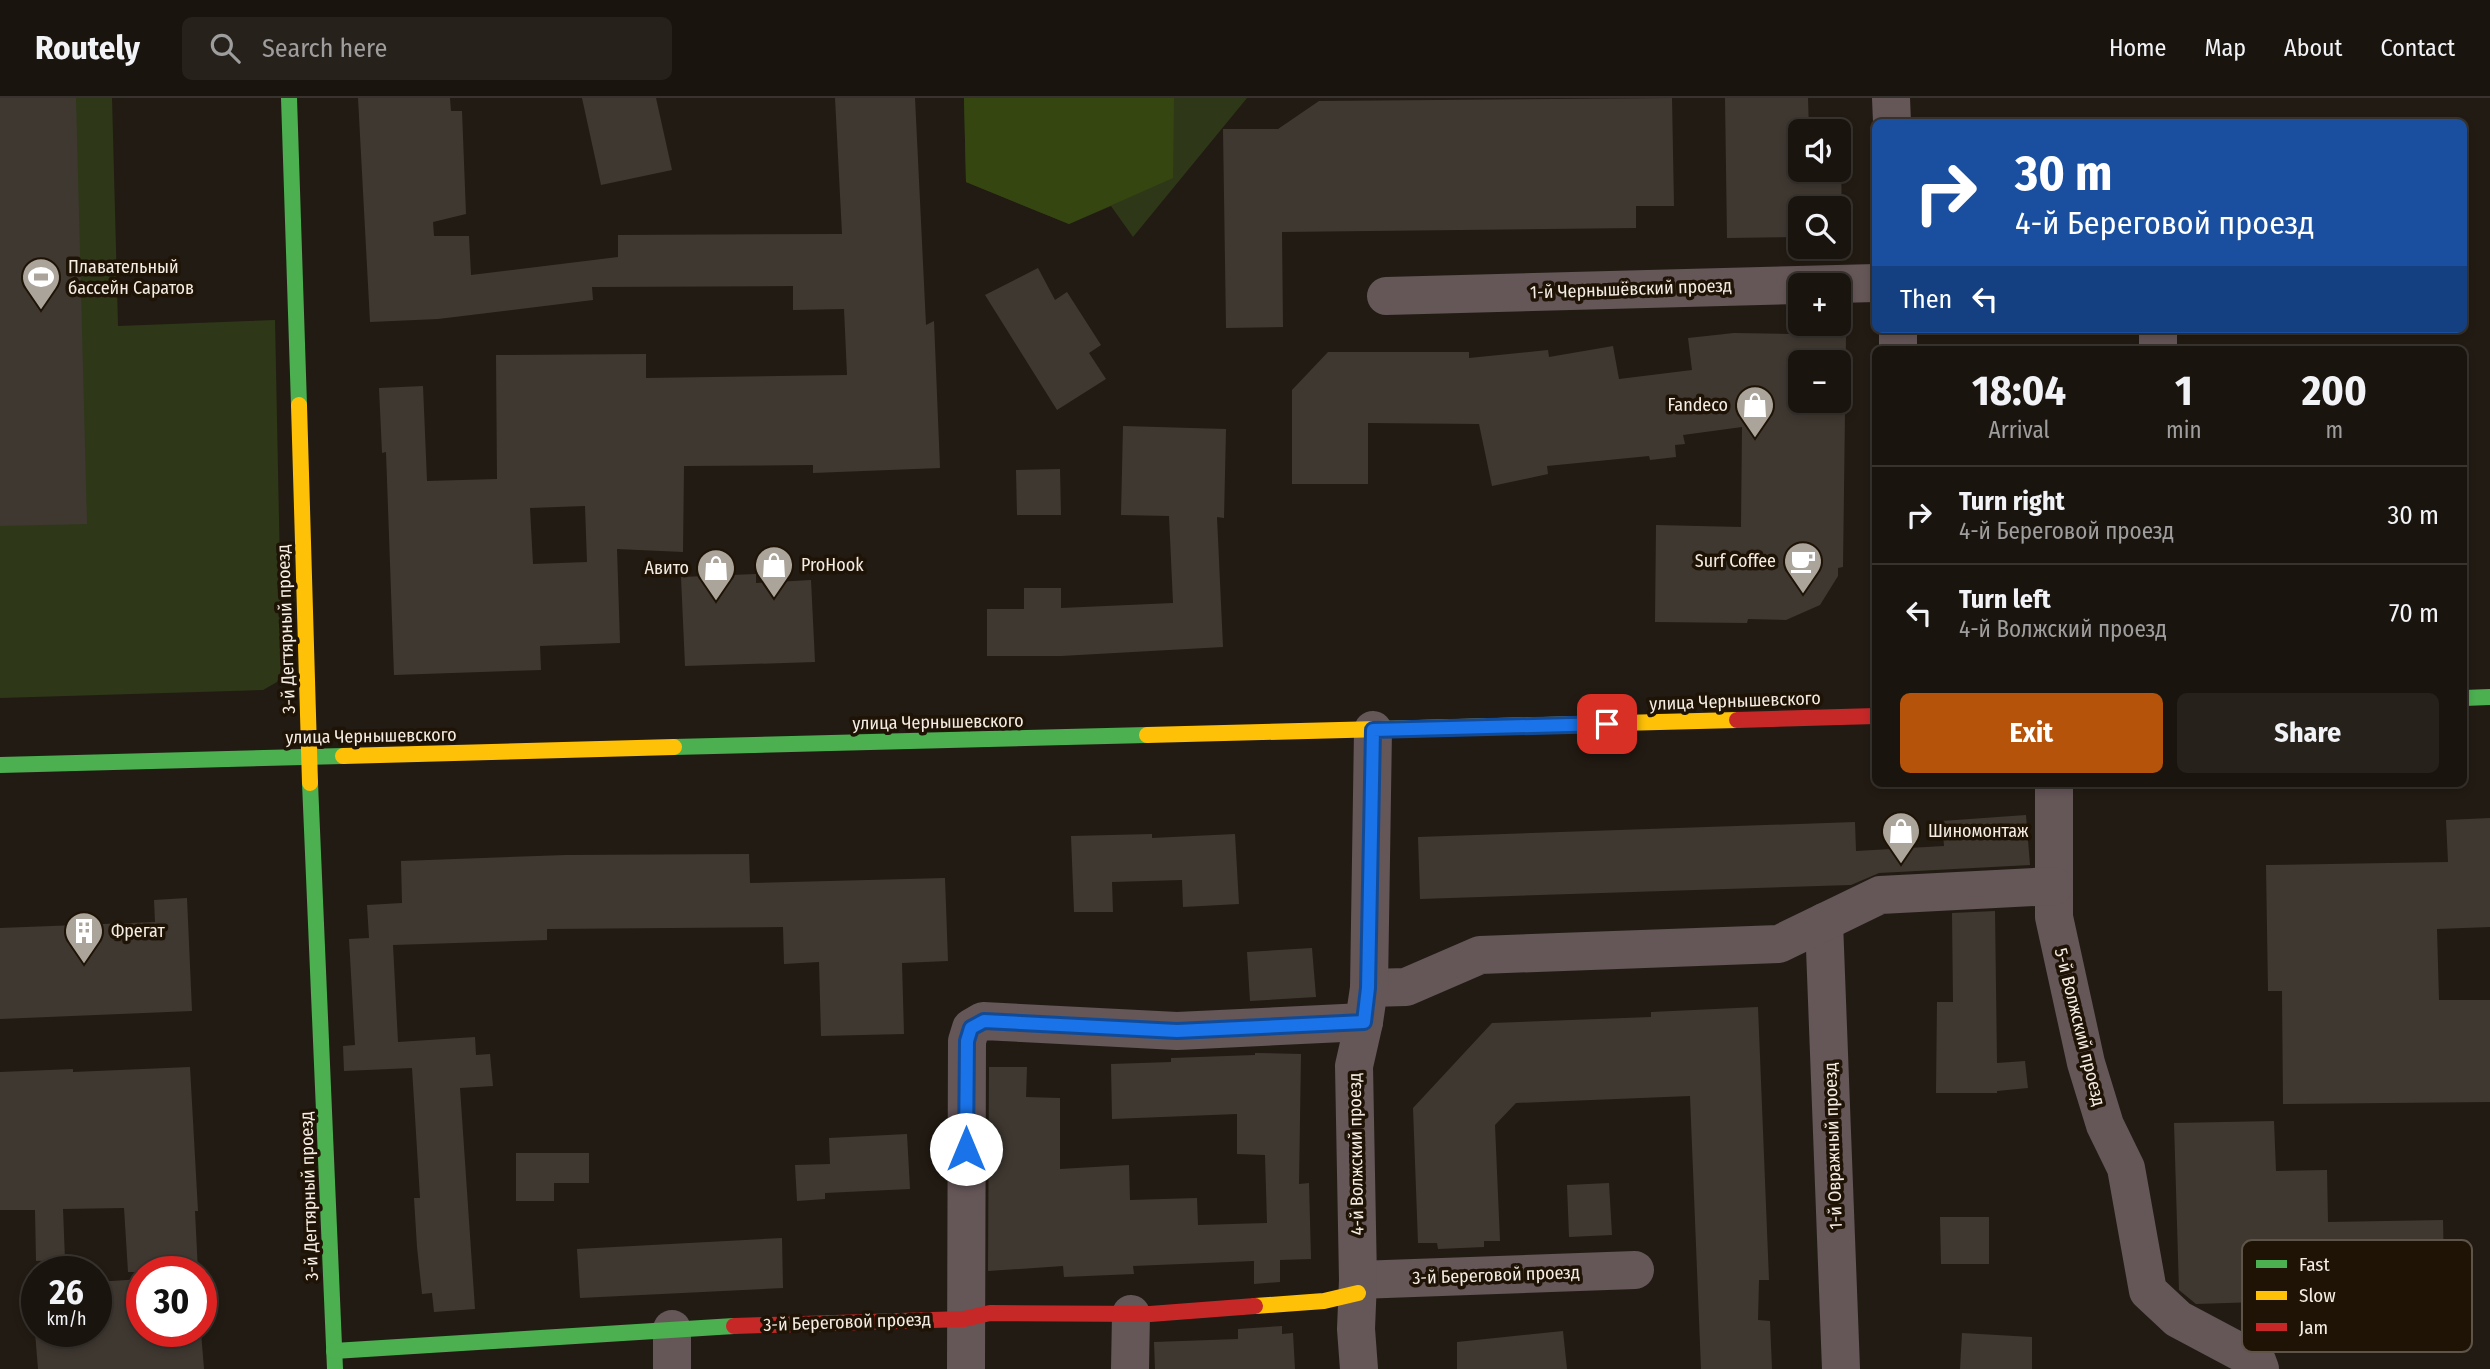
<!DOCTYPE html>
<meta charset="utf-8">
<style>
:root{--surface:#1a140e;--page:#27211c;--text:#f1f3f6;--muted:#9f9e9e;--line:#38332e;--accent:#b45309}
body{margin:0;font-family:"Fira Sans Condensed",sans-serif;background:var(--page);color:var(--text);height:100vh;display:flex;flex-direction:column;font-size:26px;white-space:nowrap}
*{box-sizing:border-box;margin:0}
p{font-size:23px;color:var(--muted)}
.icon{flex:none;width:38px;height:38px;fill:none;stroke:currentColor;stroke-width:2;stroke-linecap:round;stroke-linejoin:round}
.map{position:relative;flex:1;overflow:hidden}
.drawer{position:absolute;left:1872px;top:248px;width:595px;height:441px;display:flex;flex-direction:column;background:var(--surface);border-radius:10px;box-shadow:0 4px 10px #0003,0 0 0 2px var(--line)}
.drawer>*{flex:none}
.banner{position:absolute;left:1872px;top:21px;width:595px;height:214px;border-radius:10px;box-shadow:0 4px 10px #0003,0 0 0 2px var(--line);background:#1a4fa0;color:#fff;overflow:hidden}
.controls{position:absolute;left:1788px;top:21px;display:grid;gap:14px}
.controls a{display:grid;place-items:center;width:63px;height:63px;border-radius:10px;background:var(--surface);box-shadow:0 4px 10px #0003,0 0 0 2px var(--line);font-size:35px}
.speed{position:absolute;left:21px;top:1158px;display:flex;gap:14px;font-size:35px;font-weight:700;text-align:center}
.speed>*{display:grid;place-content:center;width:91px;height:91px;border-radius:50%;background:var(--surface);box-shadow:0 4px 10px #0003,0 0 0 2px var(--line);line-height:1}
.speed small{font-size:18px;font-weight:400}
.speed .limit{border:10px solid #d22;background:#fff;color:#111}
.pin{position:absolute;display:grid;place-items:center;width:60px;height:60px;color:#fff;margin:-30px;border-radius:14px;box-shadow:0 4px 10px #0006}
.me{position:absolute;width:77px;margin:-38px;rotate:0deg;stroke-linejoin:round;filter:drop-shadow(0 0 5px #0008)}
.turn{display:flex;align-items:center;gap:24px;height:147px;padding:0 28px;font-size:32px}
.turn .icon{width:91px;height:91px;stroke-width:2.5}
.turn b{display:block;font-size:49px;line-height:60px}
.then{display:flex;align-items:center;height:66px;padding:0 28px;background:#0003;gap:14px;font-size:26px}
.eta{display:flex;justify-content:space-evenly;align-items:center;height:119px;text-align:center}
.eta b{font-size:42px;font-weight:700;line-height:49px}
.button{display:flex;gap:14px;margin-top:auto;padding:14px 28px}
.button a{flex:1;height:80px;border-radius:10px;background:var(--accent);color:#fff;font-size:28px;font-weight:700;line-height:80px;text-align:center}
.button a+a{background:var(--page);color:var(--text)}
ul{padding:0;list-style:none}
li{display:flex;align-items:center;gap:21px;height:98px;padding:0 28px;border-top:2px solid var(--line)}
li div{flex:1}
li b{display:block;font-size:26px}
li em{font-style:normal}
header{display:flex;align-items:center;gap:42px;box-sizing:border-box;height:98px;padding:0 35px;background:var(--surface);border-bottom:2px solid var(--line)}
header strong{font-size:33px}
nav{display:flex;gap:38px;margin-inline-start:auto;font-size:24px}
.search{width:490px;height:63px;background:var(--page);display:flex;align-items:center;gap:18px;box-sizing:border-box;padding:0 24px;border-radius:10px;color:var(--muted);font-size:26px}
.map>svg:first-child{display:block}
.green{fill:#2e3818}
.forest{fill:#364610}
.building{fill:#3f3831;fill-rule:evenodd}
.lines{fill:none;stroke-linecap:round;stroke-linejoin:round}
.street{stroke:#655658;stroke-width:38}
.fast{stroke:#4caf50;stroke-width:16}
.slow{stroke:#ffc107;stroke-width:16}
.jam{stroke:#c62828;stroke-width:16}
.route-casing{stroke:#114b97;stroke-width:18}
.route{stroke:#1a73e8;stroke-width:12}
.labels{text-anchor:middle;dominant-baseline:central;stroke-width:7;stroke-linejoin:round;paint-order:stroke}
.poi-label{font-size:18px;fill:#f5ede3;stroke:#1e1305;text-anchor:start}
.street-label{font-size:18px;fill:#f5ede3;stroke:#1e1305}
.key{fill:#1e1305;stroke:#5e5448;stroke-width:2}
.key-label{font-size:19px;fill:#f5ede3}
</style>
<header>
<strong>Routely</strong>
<div class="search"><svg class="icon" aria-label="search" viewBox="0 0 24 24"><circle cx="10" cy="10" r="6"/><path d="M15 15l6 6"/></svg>Search here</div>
<nav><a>Home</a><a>Map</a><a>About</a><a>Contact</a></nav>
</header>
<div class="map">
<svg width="2490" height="1271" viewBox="0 0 2490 1271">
<rect width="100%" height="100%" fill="#221b13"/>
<g class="green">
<path d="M0,0H112L118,228L275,222L282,571L277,584L263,592L0,600Z"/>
<path d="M964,0H1247L1133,139L1111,108L1069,126L966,84Z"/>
</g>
<path class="forest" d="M964,0H1174L1173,80L1069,126L966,84Z"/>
<g class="building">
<path d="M0,0H76L87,426L0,428Z"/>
<path d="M358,0H450L451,13H462L466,116L433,124L434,138H469L471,177L618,159V137L842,136L835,0H915L926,227L934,223L940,370L813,375V367L684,368L683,454L617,451L620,545L540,548L541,572L394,577L386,354L382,355L379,290L423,288L427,383L497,381L496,257L646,256V280L847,277L844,211L793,212V188L592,189L593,202L438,221L370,224ZM585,408L587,464L533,466L530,410Z"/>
<path d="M582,0H656L672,72L601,87Z"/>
<path d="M1672,0L1674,108H1636V130L1282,134L1283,229L1226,230L1223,31H1278L1319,3Z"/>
<path d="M1725,0H1808L1809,33H1801V72H1839L1841,48L1842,139H1839V110H1801V139L1727,140Z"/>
<path d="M1038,170L1055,202L1067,194L1101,247L1089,255L1106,281L1057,312L985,197Z"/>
<path d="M1734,235L1846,237L1843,469L1838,470V478L1820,507L1786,522L1748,521L1747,525L1655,524L1656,427L1741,429L1742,329L1683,337L1685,346L1675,347L1676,359L1650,362L1649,358L1547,368L1548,376L1492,388L1479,326L1368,325V386H1292V292L1328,254H1469V260L1548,252L1549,259L1613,248L1619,281L1692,272L1688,240ZM1801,264H1839V303H1801Z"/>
<path d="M1123,328L1226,331L1224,420L1217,419L1223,549L1061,558H987V511H1024V490H1061V510L1173,505L1169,418L1121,417Z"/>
<path d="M1060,371L1061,417H1017L1016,372Z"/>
<path d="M756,476V485L811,482L815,564L685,568L681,479Z"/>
<path d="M2026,717L2030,767L1879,775L1851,787L1420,801L1418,739L1855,724L1856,753L1944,748L1942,723Z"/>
<path d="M2490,720V829L2437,831L2439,902H2490V1004L2283,1006L2282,893H2268L2266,767L2448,764L2446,722Z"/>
<path d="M1152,736V740L1235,736L1239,806L1183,809L1182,782L1112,784L1113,814H1074L1071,738Z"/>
<path d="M749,756L750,785L945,780L948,863L902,865L904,936L821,938L819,864L784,866L783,829L547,831V842L393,847L398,944L475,939L476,957L490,956L493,988L460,990L475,1211L434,1214L432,1195L422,1196L417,1149L414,1100H420L412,970L344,973L343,948L355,947L349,841L369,840L367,807L402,805L401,763L566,757Z"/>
<path d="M187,800L192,913L0,921V830L155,824L154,802Z"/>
<path d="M1995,813L1997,965L2025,963L2028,990L1997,993V995H1936L1937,904H1953L1952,815Z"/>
<path d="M1312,850L1316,899L1250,903L1247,854Z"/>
<path d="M1758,909L1769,1182H1759L1758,1222L1770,1223L1772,1271H1701L1690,998L1516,1005L1495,1027L1500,1143H1484V1149L1438,1151L1437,1145H1418L1413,1010L1492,925L1651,919V914Z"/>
<path d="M1255,955L1301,956L1299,1086L1309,1085L1311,1161L1280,1162V1184L1254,1186V1163L1133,1168L1134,1176L1064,1179L1063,1168L988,1173L989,969H1027L1026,999L1060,1000V1071L1129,1067L1130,1102L1197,1100L1198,1127L1267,1125L1265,1057L1237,1056V1016L1112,1021L1111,966L1171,964V960L1255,957Z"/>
<path d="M190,969L198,1113H195L198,1174H128L124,1110L63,1111L65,1162L36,1163L35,1112H0V974L73,971V974Z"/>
<path d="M2274,1023L2276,1073L2327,1072L2328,1124L2443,1122L2445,1223L2289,1226L2288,1203L2196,1206L2179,1192L2174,1025Z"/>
<path d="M907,1036L910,1091L825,1095V1101L797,1103L795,1067L830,1066L829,1040Z"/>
<path d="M516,1055H589V1085H554V1103H516Z"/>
<path d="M1609,1085L1612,1137L1569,1139L1567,1087Z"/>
<path d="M1940,1119H1989V1166H1941Z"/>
<path d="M782,1140L783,1190L580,1200L577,1151Z"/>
<path d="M142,1181V1234H201L204,1271H38L35,1234H96V1184Z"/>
<path d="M1282,1228V1236L1293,1235L1295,1271H1155L1154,1244L1238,1241V1231Z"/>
<path d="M1563,1233L1567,1271H1457V1244Z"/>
<path d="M1962,1235L2032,1239V1271H1960Z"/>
</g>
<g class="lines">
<g class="street">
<path d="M1891,0L1892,24"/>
<path d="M1386,198L1876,185"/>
<path d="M2158,231V252"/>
<path d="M1898,252V231"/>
<path d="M2054,686V819L2086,965L2105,1027L2126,1070L2148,1193L2178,1221L2257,1263L2260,1271"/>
<path d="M1824,824L1841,1271"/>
<path d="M1369,890L1406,889L1480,857L1779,846L1880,797L2054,788"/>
<path d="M1358,1182L1635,1172"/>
<path d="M672,1231V1271"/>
<path d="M966,1271L967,943L971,930L983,923L1177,933L1364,924"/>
<path d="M1130,1271L1131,1216"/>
<path d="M1359,1271L1356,1231L1358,1182L1354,968L1364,924L1369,890L1373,632"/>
</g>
<g class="fast">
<path d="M289,0L299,307"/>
<path d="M2464,600L2490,599"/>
<path d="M674,649L1147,637"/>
<path d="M0,667L343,658"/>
<path d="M310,685L335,1271"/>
<path d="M334,1253L734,1228"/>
</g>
<g class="slow">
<path d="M299,307L310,685"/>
<path d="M1147,637L1737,622"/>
<path d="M343,658L674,649"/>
<path d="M1255,1208L1324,1203L1358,1195"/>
</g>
<g class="jam">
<path d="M1737,622L1876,618"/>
<path d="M734,1228L964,1221L990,1215L1150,1216L1255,1208"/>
</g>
</g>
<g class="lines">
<defs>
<path id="route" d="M966,1051L967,943L971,930L984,923L1177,933L1364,924L1368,890L1373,632L1607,626"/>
</defs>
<use href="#route" class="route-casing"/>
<use href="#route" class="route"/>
</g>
<defs>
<symbol id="stadium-pin" viewBox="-11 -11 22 30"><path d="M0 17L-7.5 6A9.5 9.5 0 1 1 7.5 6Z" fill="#aba49a" stroke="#1e1305"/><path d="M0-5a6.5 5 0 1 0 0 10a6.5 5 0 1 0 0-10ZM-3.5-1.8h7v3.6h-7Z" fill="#fff"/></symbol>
<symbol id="shop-pin" viewBox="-11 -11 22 30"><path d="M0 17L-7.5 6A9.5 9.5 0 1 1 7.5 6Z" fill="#aba49a" stroke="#1e1305"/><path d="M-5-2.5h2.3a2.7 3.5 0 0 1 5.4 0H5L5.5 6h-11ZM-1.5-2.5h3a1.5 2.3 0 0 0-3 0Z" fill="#fff"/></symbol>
<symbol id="cafe-pin" viewBox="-11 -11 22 30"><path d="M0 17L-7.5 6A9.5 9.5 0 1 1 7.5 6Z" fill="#aba49a" stroke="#1e1305"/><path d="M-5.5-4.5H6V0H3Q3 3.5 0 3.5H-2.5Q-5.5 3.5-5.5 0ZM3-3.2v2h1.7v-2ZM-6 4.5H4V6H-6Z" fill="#fff"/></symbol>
<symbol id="building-pin" viewBox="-11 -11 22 30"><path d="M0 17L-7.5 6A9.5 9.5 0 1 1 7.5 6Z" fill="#aba49a" stroke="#1e1305"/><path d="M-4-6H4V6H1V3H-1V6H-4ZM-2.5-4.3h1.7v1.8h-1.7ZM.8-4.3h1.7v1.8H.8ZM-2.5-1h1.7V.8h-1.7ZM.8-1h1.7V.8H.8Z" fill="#fff"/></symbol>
</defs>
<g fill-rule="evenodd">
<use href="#stadium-pin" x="19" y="157" width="44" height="60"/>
<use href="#shop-pin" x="1733" y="285" width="44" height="60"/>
<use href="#cafe-pin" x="1781" y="441" width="44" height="60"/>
<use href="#shop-pin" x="752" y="445" width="44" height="60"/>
<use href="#shop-pin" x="694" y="448" width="44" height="60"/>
<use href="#shop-pin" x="1879" y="711" width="44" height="60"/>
<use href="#building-pin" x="62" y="811" width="44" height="60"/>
</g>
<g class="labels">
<g class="poi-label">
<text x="68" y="169">Плавательный<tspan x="68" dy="21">бассейн Саратов</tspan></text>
<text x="1728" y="307" text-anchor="end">Fandeco</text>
<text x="1776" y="463" text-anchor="end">Surf Coffee</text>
<text x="801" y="467">ProHook</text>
<text x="689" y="470" text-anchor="end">Авито</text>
<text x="1928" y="733">Шиномонтаж</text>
<text x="111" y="833">Фрегат</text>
</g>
<g class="street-label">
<text transform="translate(1631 191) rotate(-2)">1-й Чернышёвский проезд</text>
<text transform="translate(286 531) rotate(-92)">3-й Дегтярный проезд</text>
<text transform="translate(1735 603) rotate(-2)">улица Чернышевского</text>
<text transform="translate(938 624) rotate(-1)">улица Чернышевского</text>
<text transform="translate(371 638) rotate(-1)">улица Чернышевского</text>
<text transform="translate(2080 929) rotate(76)">5-й Волжский проезд</text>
<text transform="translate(1833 1048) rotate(-92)">1-й Овражный проезд</text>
<text transform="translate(1356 1056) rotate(-91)">4-й Волжский проезд</text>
<text transform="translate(309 1098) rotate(-92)">3-й Дегтярный проезд</text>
<text transform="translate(1496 1177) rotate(-2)">3-й Береговой проезд</text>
<text transform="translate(847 1224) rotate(-2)">3-й Береговой проезд</text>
</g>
</g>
<rect x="2242" y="1142" width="230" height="112" rx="10" class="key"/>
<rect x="2256" y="1162" width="31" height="8" fill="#4caf50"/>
<rect x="2256" y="1193" width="31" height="9" fill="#ffc107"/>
<rect x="2256" y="1225" width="31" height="8" fill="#c62828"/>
<g class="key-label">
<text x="2299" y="1173">Fast</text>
<text x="2299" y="1204">Slow</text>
<text x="2299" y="1236">Jam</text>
</g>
</svg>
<div class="controls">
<a><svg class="icon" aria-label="sound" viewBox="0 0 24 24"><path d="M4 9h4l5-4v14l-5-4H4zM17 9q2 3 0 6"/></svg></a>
<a><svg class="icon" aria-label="search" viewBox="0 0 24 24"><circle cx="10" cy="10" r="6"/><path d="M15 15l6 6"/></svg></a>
<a>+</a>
<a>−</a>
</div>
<div class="speed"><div>26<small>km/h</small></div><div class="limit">30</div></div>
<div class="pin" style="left:1607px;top:626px;background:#d93025"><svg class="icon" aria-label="arrive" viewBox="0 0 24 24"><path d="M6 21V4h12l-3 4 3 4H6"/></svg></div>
<svg class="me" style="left:966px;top:1051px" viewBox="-20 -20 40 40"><circle r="19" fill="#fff"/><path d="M0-13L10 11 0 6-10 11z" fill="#1a73e8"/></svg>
<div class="banner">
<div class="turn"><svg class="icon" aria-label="right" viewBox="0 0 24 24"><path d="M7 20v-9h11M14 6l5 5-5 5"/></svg><div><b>30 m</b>4-й Береговой проезд</div></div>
<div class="then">Then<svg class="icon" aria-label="left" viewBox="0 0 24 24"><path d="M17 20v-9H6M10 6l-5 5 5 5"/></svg></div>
</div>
<section class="drawer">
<div class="eta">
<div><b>18:04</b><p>Arrival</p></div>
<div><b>1</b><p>min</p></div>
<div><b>200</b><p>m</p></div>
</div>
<ul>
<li><svg class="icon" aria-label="right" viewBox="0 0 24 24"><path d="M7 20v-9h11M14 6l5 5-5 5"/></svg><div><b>Turn right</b><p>4-й Береговой проезд</p></div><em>30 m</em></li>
<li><svg class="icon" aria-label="left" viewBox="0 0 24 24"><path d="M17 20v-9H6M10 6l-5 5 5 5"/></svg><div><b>Turn left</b><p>4-й Волжский проезд</p></div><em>70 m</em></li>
</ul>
<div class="button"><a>Exit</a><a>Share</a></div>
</section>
</div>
